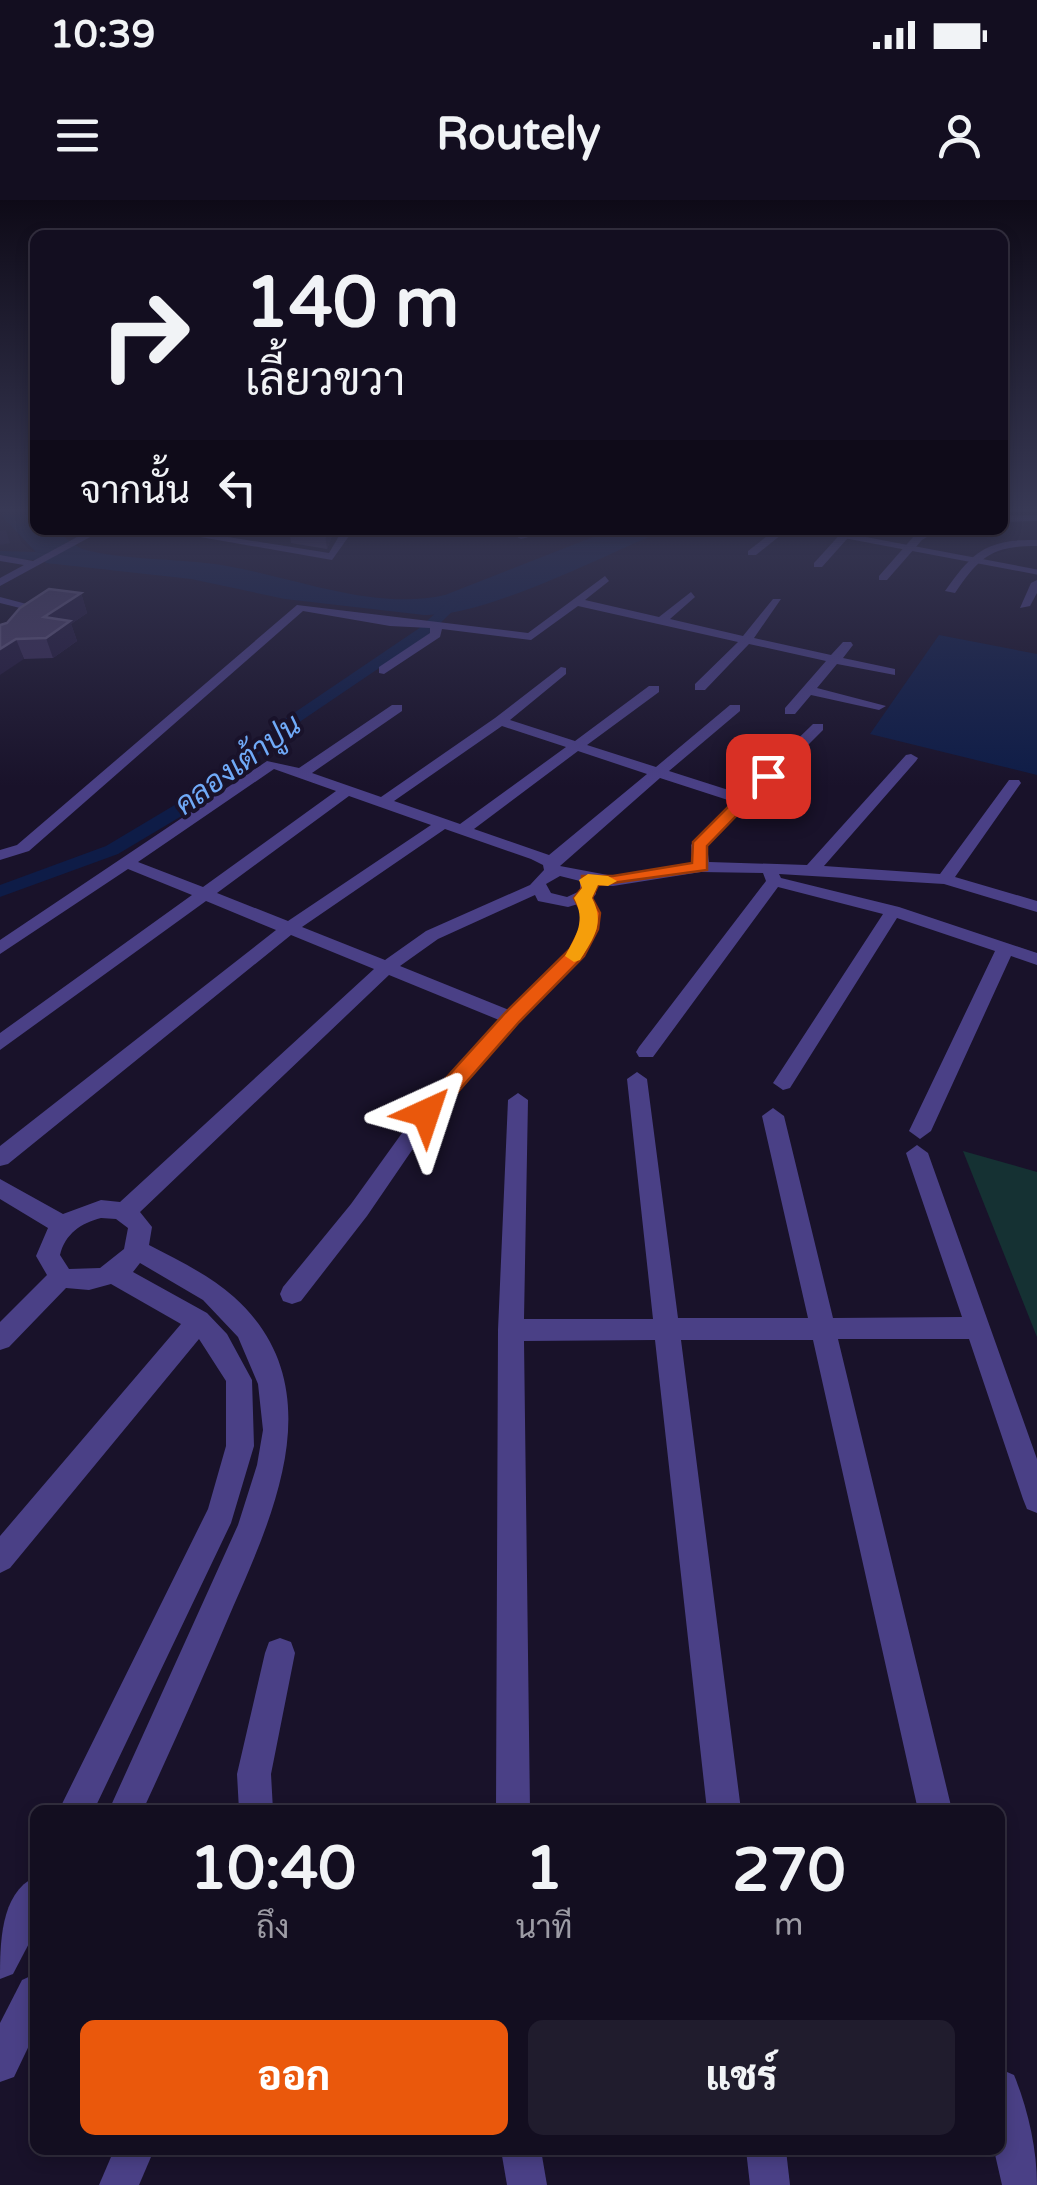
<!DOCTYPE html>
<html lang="th">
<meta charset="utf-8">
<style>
:root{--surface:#130e20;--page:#201c2d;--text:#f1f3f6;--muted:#9d9ca5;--line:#322e3e;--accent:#ea580c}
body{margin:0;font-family:"Varela Round",Sarabun,sans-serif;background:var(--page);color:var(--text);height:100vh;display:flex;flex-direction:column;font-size:38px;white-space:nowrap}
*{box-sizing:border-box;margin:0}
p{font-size:32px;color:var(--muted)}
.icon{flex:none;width:55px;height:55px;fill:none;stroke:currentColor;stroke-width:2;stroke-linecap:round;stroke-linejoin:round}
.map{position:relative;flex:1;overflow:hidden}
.drawer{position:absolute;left:30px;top:1605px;width:975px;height:350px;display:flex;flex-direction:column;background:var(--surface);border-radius:15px;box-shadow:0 5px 15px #0003,0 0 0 2px var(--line)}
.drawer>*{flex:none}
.hud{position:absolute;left:30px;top:30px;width:978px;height:305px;border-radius:15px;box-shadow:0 5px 15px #0003,0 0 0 2px var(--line);background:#130e20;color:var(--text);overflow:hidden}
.pin{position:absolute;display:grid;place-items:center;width:85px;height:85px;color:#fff;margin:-42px;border-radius:20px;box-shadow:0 5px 15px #0006}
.me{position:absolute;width:110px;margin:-55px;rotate:42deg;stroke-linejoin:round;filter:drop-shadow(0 0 8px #0008)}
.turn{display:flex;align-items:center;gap:35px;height:210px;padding:0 50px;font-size:45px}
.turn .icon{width:130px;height:130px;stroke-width:2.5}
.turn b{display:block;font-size:70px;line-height:85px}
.then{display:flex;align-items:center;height:95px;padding:0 50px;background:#0003;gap:20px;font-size:38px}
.eta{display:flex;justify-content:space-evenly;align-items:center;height:170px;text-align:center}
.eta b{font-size:60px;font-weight:800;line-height:70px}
.primary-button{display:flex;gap:20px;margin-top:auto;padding:20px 50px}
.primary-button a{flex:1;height:115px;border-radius:15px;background:var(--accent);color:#fff;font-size:40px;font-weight:800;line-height:115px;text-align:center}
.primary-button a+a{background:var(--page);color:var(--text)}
.status{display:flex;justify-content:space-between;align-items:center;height:70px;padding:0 50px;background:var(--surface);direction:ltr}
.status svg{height:28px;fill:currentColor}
header{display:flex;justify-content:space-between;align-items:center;height:130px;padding:0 50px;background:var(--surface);font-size:45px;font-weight:800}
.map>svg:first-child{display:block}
.green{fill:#153133}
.water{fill:#0e1c47}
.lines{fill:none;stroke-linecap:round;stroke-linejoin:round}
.canal{fill:#0e1c47;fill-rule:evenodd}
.lane{stroke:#4a4086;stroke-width:5}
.street{fill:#4a4086;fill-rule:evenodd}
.wall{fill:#392c57}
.shaded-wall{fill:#241a3d}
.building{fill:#4b3f68;stroke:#635880;stroke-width:2.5}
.route{fill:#ea580c;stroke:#983908;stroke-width:2.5}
.slow{fill:#f59e0b}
.labels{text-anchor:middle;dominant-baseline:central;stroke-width:8;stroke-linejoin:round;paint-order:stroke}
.far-water-label{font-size:30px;font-style:italic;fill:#70aaf8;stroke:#19122a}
</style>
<div class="status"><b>10:39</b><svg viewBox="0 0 49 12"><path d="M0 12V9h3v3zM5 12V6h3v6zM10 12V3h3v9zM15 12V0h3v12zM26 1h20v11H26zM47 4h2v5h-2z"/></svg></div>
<header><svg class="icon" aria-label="menu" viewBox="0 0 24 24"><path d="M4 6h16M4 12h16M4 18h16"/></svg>Routely<svg class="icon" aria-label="person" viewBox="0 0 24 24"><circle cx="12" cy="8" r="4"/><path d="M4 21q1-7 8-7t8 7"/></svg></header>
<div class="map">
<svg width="1037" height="1985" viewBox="0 0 1037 1985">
<rect width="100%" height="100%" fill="#19122a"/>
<path class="green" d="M963,951L1037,972V1137Z"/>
<g class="water">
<path d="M7,308H35V330C70,330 64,345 90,351C134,361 182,358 227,366C297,378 375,411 445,395L611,330H665C604,355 486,417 424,415L285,399L191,379L46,363L1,315Z"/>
<path d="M939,435L1037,454V575L870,534Z"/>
</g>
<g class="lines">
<g class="canal">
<path d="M0,351L70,353L76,357L70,361L0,359Z"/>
<path d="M450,400L461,403L428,435L295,525L185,614L118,654L0,697V685L106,646L173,606L285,519L418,429Z"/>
</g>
<path class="lane" d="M815,330L1037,372"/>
<g class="street">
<path d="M1037,315V321L1002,322V316Z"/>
<path d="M90,330H103L0,386V378L24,365L0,361V355L33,361Z"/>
<path d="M184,330L329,353L339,336L335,330H345L349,336L332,360L166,331Z"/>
<path d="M405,330H431L409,335Z"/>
<path d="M535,330H554L521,339L516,336Z"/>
<path d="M775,330H787L756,355H748V351Z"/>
<path d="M844,330H855L822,367H814V363Z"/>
<path d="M925,330H938L922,340L887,380H879V376L914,336Z"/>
<path d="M1037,340V346C991,346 980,357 955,393L945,391C973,351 987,339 1037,340Z"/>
<path d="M605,376L609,381L585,400L659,417L691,392L695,397L670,419L743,436L773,399H781L754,438L831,455L843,442H851L853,445L843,458L895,469V475L837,464L817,488L886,506L879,510L811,495L795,514H785V508L826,461L749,444L705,490H695V484L738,442L578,406L531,440L442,429L440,437L384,474L379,473V467L430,433V428L390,426L303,411L29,651L0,660V650L17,645L297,405L528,433Z"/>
<path d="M1037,380V393L1030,406L1020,408L1031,383Z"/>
<path d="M0,397L38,407L13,440L0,446V437L24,409L0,403Z"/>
<path d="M561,467L566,468V474L510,520L575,541L649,486H659V492L587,545L656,567L730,505H740V511L669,571L741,594L813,524H823V530L707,646L709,662L807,665L906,555L911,554L918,558L916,561L824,666L940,674L1009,580H1019L1021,583L955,677L1037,701V712L944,684L779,674L781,678L899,707L1037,753V765L1011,756L931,931L920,939L909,931L995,751L897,718L790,888L783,890L773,883L883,714L778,687L653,857H639L636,852L639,847L766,681L763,673L701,672L613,686L596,685V694L592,698L600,713L598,729L584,756L519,823L434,918L367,1016L301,1101L292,1104L283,1101L280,1094L283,1087L351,1004L420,908L499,820L389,775L140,1012L152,1027L149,1045C178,1060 209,1075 234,1097C332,1185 276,1309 233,1407C204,1475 174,1543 143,1610H109L238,1325L257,1265L263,1230L258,1184L238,1137L203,1100L140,1063L133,1072L207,1113L227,1134L252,1180L254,1246L231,1323L94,1610H59L208,1309L226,1246V1181L199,1139L10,1368L0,1373V1336L181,1124L111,1084L89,1090L66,1088L9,1147L0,1150V1122L47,1075L36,1056L48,1028L0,999V979L63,1014L101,1000L120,1002L374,769L291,735L8,964L0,966V946L276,730L206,701L0,850V833L192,695L128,669L0,754V740L267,561L299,568L392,505H402V511L312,573L381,597L495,518ZM502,526L566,547L460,624L394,601ZM578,551L647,574L549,655L474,629ZM274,569L336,591L203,687L138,662ZM660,578L734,602L691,645L692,663L613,676L560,666ZM349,596L431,625L288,721L217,693ZM445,629L531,659L543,665L544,670L530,685L426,731L385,760L302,727ZM560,676L580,681V691L567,697L551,693L546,684ZM535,695L538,701L568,707L578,704C596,740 532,787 509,810L400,766L438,739ZM101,1018L116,1019L128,1028L124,1049L100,1068L69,1069L60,1055C65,1034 81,1023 101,1018Z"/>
<path d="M637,872L647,879L678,1118H808L762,916L773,908L784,916L833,1118L962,1117L906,953L917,945L928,953L1037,1259V1313L1027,1309L1023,1299L969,1139H838L952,1610H918L813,1140H681L741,1610H707L655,1140L524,1141L530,1610H496L498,1130L508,900L518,893L528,900L524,1119H653L627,879Z"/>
<path d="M280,1438L291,1442L295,1453L271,1574L273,1610H239L237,1574L265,1453L269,1442Z"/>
<path d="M35,1677V1732L13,1774L0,1779C0,1745 0,1693 35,1677Z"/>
<path d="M35,1774V1833L14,1877L0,1882V1823L22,1780Z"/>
<path d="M1000,1869L1014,1875C1028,1909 1037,1949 1037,1985H1002L994,1950H1000Z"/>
<path d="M114,1950H154L139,1985H99Z"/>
<path d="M501,1950H541L547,1985H507Z"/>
<path d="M746,1950H786L790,1985H750Z"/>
</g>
</g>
<g class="wall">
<path d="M289,330H334L327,349L291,343Z"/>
<path d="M81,393L87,413L71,424L77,441L53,458L24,459L7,423Z"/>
</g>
<g class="shaded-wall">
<path d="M6,330L10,343L0,345V331Z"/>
<path d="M328,330H334L327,349L325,336Z"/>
<path d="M81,393L87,413L71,424L77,441L53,458L46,438L44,417Z"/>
<path d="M16,439L24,459L0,475V449Z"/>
</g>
<g class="building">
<path d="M289,330H328L325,336Z"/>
<path d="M49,389L81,393L44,417L70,421L46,438L16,439L0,449V425L7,423L20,408Z"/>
</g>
<linearGradient id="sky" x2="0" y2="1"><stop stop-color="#0e0a17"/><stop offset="0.53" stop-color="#383955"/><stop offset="1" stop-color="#383955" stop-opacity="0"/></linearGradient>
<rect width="1037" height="586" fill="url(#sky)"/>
<path class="route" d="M762,573L775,576L707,646V670L598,685L592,698L600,713L598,729L584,756L519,822L434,919H419L416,913L419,908L505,813L570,749L580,729L582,713L574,698L582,688V676H613L692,663L693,642Z"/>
<path class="slow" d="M588,674L608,676L617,681L608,686L598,685L592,698C605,723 594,738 580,760L574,762L565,756C577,734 586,721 574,698L582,688L579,680Z"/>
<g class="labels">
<g class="far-water-label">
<text transform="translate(238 565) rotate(-36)">คลองเต้าปูน</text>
</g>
</g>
</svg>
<div class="pin" style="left:768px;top:576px;background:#d93025"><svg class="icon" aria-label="arrive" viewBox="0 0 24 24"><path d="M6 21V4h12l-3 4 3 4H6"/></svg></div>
<svg class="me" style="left:426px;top:913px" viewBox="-20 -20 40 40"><path d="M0-17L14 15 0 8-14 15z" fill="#ea580c" stroke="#fff" stroke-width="4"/></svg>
<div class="hud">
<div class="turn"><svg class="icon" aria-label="right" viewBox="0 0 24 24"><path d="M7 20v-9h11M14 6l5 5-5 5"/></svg><div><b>140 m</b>เลี้ยวขวา</div></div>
<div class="then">จากนั้น<svg class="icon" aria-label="left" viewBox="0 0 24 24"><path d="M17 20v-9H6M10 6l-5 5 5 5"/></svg></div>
</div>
<section class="drawer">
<div class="eta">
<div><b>10:40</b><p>ถึง</p></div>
<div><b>1</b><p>นาที</p></div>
<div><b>270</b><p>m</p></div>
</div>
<div class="primary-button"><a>ออก</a><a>แชร์</a></div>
</section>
</div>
